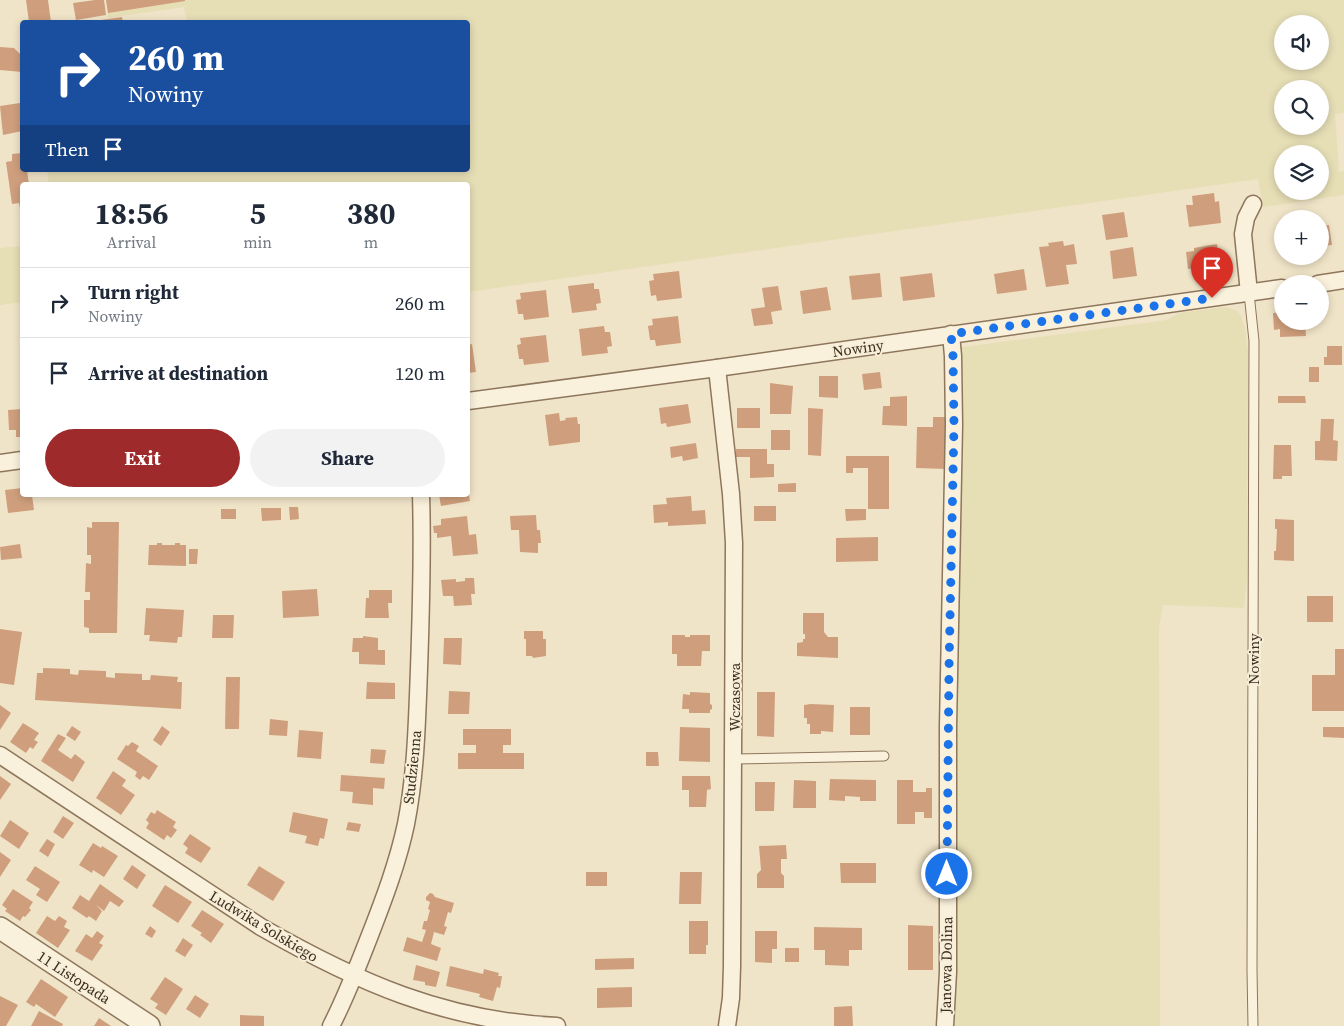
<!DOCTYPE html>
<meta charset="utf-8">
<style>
:root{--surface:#fff;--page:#f2f2f3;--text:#1f2937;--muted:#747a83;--line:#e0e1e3;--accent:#9e2a2b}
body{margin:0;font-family:"Source Serif 4",serif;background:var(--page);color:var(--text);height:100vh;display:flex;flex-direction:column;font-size:19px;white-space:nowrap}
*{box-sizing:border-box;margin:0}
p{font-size:16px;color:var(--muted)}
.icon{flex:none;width:28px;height:28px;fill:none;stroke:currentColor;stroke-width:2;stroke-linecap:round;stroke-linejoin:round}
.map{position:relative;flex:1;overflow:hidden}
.panel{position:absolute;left:20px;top:182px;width:450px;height:315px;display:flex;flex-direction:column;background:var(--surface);border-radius:5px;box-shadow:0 2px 8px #0003}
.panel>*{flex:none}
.hud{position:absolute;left:20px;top:20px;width:450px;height:152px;border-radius:5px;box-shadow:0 2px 8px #0003;background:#1a4fa0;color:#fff;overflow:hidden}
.controls{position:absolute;left:1274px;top:15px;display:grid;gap:10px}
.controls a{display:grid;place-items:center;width:55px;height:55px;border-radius:50%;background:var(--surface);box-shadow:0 2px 8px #0003;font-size:25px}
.pin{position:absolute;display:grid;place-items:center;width:42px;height:42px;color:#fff;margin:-51px -21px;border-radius:50% 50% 50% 0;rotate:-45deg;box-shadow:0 0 5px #0007}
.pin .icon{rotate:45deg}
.me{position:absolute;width:55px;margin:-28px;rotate:0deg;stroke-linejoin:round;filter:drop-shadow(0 0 4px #0008)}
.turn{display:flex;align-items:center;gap:18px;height:105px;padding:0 25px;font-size:22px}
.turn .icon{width:65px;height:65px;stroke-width:2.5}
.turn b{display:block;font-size:35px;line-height:42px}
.then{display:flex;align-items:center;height:48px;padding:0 25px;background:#0003;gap:10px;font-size:19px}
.eta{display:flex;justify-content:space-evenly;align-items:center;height:85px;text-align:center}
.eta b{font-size:30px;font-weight:700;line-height:35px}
.button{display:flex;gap:10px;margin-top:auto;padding:10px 25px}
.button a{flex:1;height:58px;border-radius:30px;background:var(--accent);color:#fff;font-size:20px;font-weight:700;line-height:58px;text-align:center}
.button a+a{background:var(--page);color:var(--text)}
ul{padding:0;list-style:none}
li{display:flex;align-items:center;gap:15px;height:70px;padding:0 25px;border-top:1px solid var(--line)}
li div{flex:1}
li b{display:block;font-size:19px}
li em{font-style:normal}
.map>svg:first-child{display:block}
.farmland{fill:#e6deb5;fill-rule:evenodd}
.building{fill:#cf9f7d}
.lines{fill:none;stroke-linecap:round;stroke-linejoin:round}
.service-casing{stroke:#8d765c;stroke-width:11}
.minor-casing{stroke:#8d765c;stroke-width:19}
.tertiary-casing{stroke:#8d765c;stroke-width:24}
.service{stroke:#faf1dc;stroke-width:9}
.minor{stroke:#faf1dc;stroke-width:16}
.tertiary{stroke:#faf1dc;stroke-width:21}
.route{stroke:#1a73e8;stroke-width:9;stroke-dasharray:0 16.2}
.labels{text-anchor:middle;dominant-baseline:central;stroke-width:4;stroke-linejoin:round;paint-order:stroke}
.street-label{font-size:15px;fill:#3d2e20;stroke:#f7eed8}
</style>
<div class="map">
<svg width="1344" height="1026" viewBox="0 0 1344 1026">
<rect width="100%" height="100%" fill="#f0e4c8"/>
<g class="farmland">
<path d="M106,0H1344V113L1335,114L1339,172L1344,171V195L1263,207L1258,179L468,292V185H49L47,170H468V22H187L184,7L108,18ZM1282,24H1320V61H1282ZM1282,89H1320V126H1282ZM1282,154H1320V191H1282Z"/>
<path d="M22,246V302L0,305V248Z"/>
<path d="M1226,307L1237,311L1241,316L1245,328L1248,351L1247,578L1244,608L1163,605L1159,627L1160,1026H950L957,348L1167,320L1179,313Z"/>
</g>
<g class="building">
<path d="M26,0H48L51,22H29Z"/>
<path d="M95,0H104L106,15L76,20L73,3Z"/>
<path d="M106,0H185V1L108,13Z"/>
<path d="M122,17L123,22H102L101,20Z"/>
<path d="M0,47L14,48L22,56V72L0,70Z"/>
<path d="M20,103L22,118V131L3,135L0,106Z"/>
<path d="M22,153V170H27L29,185H22V208L20,209L19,203L12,204L6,162L12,161V154Z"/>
<path d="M1214,193L1215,202L1219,201L1221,223L1189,227L1186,205H1193L1192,196Z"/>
<path d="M1124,212L1128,237L1106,240L1102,215Z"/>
<path d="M1329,225L1332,245L1320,246V226Z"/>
<path d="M1063,241L1064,246L1074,244L1077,264L1066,265L1069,284L1046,287L1039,247L1049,246L1048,243Z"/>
<path d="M1217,244L1220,264L1188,269L1186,252L1194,251V248Z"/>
<path d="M1133,247L1137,276L1113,279L1110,251Z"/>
<path d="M1024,269L1027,290L997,294L994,274Z"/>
<path d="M679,271L682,298L657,301L656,295L651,296L649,281L654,280L653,274Z"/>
<path d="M880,273L882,297L852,300L849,276Z"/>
<path d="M932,273L935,297L903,301L900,277Z"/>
<path d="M594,283V289H599L601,303L596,304L597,310L572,313L568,286Z"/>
<path d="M778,286L782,310L771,312L773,324L754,326L751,309L765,307L762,288Z"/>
<path d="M827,287L831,310L803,314L800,291Z"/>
<path d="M546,290L549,317L524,320L523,314H518L516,300L521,299L520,293Z"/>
<path d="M1282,312V321H1305L1306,336L1280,337V329L1274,330L1273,313Z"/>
<path d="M678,316L681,343L656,346L655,340H650L648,326L653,325L652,319Z"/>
<path d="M604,326L605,332H610L612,346L607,347L608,353L582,356L579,329Z"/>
<path d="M546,335L549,362L524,365L523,359H519L517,345L521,344L520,338Z"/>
<path d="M472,344L476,372L468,373V345Z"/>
<path d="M1327,346H1342V365H1324V357H1327Z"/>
<rect x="1309" y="367" width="10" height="15"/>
<path d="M880,372L882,388L864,390L862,374Z"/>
<path d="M819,376H838V398L819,397Z"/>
<path d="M770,383L793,386L791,414H770Z"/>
<path d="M907,396V426L882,425L883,406H890V397Z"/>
<path d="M1278,396H1305L1306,403H1278Z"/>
<path d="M688,404L691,423L667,427L666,423L661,424L659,408Z"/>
<rect x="737" y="408" width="23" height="20"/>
<path d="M808,408L823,409L821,456L808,455Z"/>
<path d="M22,409V437H16V430H9L8,410Z"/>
<path d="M559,413L560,421L566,420L565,418L577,417L578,424H580V442L549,446L545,415Z"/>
<path d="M933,417H947L946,469L916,468L917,427H933Z"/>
<path d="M1321,419H1334L1333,440L1338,441L1337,461L1315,460V441H1320Z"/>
<rect x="771" y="430" width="19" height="20"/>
<path d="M696,443L698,458L683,461L682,456L671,458L670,447Z"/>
<path d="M1274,445H1291L1292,476H1282V479H1273Z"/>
<path d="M736,449H767V464H774V477L750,478V457H736Z"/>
<path d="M846,456H889V509H868V468H853V473H846Z"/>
<path d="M796,483V492H778V484Z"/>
<path d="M22,488V495H32L34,510L8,513L5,490Z"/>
<path d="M439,495H469L470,501L441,506Z"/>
<path d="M691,496L692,511L705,510L706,524L668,526V522L654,523L653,505L667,504L666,498Z"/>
<rect x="754" y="506" width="22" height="15"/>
<path d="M289,507H298L299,519L290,520Z"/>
<path d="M261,508H281V520L262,521Z"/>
<rect x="221" y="509" width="15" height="10"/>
<path d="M845,509H866V520L846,521Z"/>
<path d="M536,515L537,530H540L541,543H538V553L520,552L519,530H511L510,516Z"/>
<path d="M467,516L469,535L476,534L478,554L453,556L451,536L437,538V533H434L433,526L441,525V519Z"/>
<path d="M1275,519L1294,520V561L1274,560V551H1276L1277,529H1275Z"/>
<path d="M92,522H119L117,633H89V628L84,627V600H90V592H85L86,563L91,564V555H87V527L92,528Z"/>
<path d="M878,537V561L836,562V538Z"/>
<path d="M157,543H162V545H175V543H180V545H186V566L148,565L149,545H157Z"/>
<path d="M20,544L22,558L1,560L0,547Z"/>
<path d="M189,549H198L197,564H189Z"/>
<path d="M465,578H474L475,594H471L472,605L454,606L453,596H443L441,580L456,579V582L465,581Z"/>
<path d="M317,589L319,616L283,618L282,591Z"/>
<path d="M369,590H392V603H388L389,618H365L366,598H369Z"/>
<rect x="1307" y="596" width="26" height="26"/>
<path d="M146,608L184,610L182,637H178L177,643L149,641L150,635H144Z"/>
<path d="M803,613H824V632L828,637H838V658L797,656V643L803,642V639H805V634H803Z"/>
<path d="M213,615H234L233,638H212Z"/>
<path d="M0,629L22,632L14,685L0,683Z"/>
<path d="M524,631H543V639H546V656L533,658L532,656H526V639H524Z"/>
<path d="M672,635H685V637H690V635H710V651H702L701,666H677V654H672Z"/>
<path d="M363,636L378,638V650H385V665L359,664V652H352L353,638H363Z"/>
<path d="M444,638H462L461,665L443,664Z"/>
<path d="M1335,649H1344V711H1312V675H1335Z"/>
<path d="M43,668L70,669V674L78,675L79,670L106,671V677L115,678V673L142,674V680H150L151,675L178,677L177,682H182L181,709L35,700L37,673H43Z"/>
<path d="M226,677H240L239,729H225Z"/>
<path d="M367,682L395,683V699H366Z"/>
<path d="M449,691L470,692L469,714H448Z"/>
<path d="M690,692L710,693V704L712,705V709L710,710V713H689V709H682L683,694L690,695Z"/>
<path d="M757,692H775L774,737L757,736Z"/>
<path d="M811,704L834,705L833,732L821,731V734H810V724H807V718H804V705Z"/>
<path d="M0,705L11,713L0,730Z"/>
<rect x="850" y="707" width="20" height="28"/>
<path d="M270,719L288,721L287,736L269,735Z"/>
<path d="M23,723L39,733L34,740L38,742L33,749L30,747L26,753L10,742Z"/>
<path d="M72,726L81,732L75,741L66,735Z"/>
<path d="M162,726L170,732L161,746L153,740Z"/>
<path d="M680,727L710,728V762L679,761Z"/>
<path d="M1323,727H1344V738L1323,737Z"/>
<path d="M463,729H511V745H503V753H524V769H458V753H476V745H463Z"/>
<path d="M299,730L323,732L321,759L297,757Z"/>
<path d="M58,734L66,738L58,750L71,759L75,754L85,762L73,782L41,761Z"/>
<path d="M132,742L139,746L136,751L158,766L149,780L143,776L140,780L135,776L137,772L117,759L126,745L128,746Z"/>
<path d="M371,749L386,750L384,764L370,763Z"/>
<path d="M646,752H658L659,766H646Z"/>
<path d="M113,771L126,780L122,786L135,795L121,815L96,798Z"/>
<path d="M341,775L385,778L384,789L373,788V805L352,803L353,792L340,791Z"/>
<path d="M0,776L11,784L0,800Z"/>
<path d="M682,776H710L711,789L707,790L706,807H689V790H682Z"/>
<path d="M830,779L876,780V801H860V797L845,796V801L829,800Z"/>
<path d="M794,780L816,781V808H793Z"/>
<path d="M897,780H913V792H926V788H932V818H924V812H915V824H897Z"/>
<path d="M755,782H775L774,811H755Z"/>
<path d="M157,810L176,822L173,827L177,830L171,838L167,835L164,840L146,828L149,823L146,820L151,812L155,814Z"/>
<path d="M293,812L328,819L324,839L320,838L318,846L305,843L307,836L289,832Z"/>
<path d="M63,816L74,823L63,839L53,832Z"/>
<path d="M10,820L29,833L19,849L0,836Z"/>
<path d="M348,822L361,824L359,832L346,830Z"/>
<path d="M190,834L211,848L201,863L185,853L188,848L183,844Z"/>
<path d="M47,839L55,844L48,857L39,851Z"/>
<path d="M93,843L101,848L102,846L118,856L104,877L93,870L92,873L79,865Z"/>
<path d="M786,845L787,859H781V873L784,876V888H757V874L761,870L759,846Z"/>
<path d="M0,852L11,860L0,877Z"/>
<path d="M840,863H876V883H841Z"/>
<path d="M132,865L146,875L137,889L123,879Z"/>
<path d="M35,866L60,882L47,902L36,895L40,889L26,880Z"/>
<path d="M259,866L285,882L273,901L247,885Z"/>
<rect x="586" y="872" width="21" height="14"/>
<path d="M680,872H702L701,904H679Z"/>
<path d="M100,884L124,901L119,907L110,901L104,911L96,905L102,911L96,921L89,916L87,918L72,908L80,895L89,901Z"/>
<path d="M165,885L192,902L178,923L152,906Z"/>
<path d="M13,889L33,902L29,908L31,910L25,917L23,916L20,921L5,911L7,909L2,905Z"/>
<path d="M430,893L433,894L435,897L454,903L451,913L448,912L444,926L447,927L444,935L434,932L431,944L441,948L437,961L403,951L407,937L422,942L426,930L422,929L424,921H427L430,910L428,909L430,902L426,900V897Z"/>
<path d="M202,910L224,924L211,943L200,935L202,933L191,926Z"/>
<path d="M47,916L55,921L59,916L67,921L64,927L70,930L58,948L36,933Z"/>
<path d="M689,921H708V945H706V954H689Z"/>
<path d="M908,925L933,926V970H908Z"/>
<path d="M150,926L156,931L152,938L145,934Z"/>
<path d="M814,927L862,928V950H849V966L825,965V950H814Z"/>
<path d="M97,931L104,936L99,943L103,945L92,961L75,951L86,934L92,938Z"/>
<path d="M755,931H777V949H772V963L755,962Z"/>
<path d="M183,938L193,945L185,957L175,951Z"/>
<rect x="785" y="948" width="14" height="14"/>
<path d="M634,958V969L595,970V959Z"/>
<path d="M416,965L440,972L436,987L425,985V982L413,980Z"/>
<path d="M450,966L483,974L484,969L499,973L498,976H502L500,988L497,987L493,1001L479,997L480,994L446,986Z"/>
<path d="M165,977L183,989L166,1015L155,1008L158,1004L150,999Z"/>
<path d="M41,979L68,997L55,1017L36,1004L34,1007L26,1002Z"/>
<path d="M632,987V1007L597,1008V988Z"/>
<path d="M195,995L209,1004L200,1018L186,1009Z"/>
<path d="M0,996L18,1005L6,1026H0Z"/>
<path d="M852,1006L853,1026H834V1007Z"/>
<path d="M39,1011L63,1024L62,1026H31Z"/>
<path d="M240,1015L264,1016V1026H240Z"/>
<path d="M99,1018L111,1026H94Z"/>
</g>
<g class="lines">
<defs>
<g id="service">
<path d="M1249,293L1254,341L1252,970L1253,1026"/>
<path d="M734,759L884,756"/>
</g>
<g id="minor">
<path d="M1318,284L1344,280"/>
<path d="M1249,293L1243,234L1246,218L1253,204"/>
<path d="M717,368L731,494L734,543L732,966L731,998L727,1026"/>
<path d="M468,401L717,368L1282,288"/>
<path d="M0,463L22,460"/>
<path d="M0,755L261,927C357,982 445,1021 557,1026"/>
<path d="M331,1026C346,997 358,966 370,935C384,899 398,862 406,824C416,773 417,721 419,669C421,611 423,553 421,495"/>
<path d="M945,1026L948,972V727L954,425L953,356L951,334"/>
</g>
<path id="tertiary" d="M0,928L149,1026"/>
</defs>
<use href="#service" class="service-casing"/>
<use href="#minor" class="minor-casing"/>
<use href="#tertiary" class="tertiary-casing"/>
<use href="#service" class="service"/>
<use href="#minor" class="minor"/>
<use href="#tertiary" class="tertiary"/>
</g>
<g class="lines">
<path class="route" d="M947,874L949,668L954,425L953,356L951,334L1212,298"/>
</g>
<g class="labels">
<g class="street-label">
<text transform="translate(858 348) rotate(-8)">Nowiny</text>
<text transform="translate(1253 659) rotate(-90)">Nowiny</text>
<text transform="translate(734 697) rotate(-90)">Wczasowa</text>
<text transform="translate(412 767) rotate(-84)">Studzienna</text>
<text transform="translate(264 926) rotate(31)">Ludwika Solskiego</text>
<text transform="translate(946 965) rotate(-89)">Janowa Dolina</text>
<text transform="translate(74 977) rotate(33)">11 Listopada</text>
</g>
</g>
</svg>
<div class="controls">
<a><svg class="icon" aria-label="sound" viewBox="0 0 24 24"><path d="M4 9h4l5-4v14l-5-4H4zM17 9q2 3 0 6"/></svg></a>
<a><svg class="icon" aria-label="search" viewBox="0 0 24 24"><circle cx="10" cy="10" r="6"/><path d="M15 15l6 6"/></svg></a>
<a><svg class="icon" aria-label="layers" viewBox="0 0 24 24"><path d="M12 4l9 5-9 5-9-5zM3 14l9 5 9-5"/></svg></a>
<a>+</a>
<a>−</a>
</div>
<div class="pin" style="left:1212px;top:298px;background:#d93025"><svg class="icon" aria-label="arrive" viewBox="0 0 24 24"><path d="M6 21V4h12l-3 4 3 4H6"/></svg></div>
<svg class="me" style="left:947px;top:874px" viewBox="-20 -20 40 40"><circle r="17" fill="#1a73e8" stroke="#fff" stroke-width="3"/><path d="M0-11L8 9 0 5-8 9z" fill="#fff"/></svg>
<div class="hud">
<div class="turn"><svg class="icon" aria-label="right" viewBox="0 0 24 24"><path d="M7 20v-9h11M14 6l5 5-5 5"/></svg><div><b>260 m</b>Nowiny</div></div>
<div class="then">Then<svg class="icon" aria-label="arrive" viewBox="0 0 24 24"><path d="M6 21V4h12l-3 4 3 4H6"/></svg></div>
</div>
<section class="panel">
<div class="eta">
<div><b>18:56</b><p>Arrival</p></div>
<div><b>5</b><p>min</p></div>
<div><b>380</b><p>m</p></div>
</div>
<ul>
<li><svg class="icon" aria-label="right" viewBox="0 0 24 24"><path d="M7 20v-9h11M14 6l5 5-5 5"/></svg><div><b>Turn right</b><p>Nowiny</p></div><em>260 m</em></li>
<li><svg class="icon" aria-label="arrive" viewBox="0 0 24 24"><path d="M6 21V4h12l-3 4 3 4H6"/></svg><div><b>Arrive at destination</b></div><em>120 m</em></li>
</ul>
<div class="button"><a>Exit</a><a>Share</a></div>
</section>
</div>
